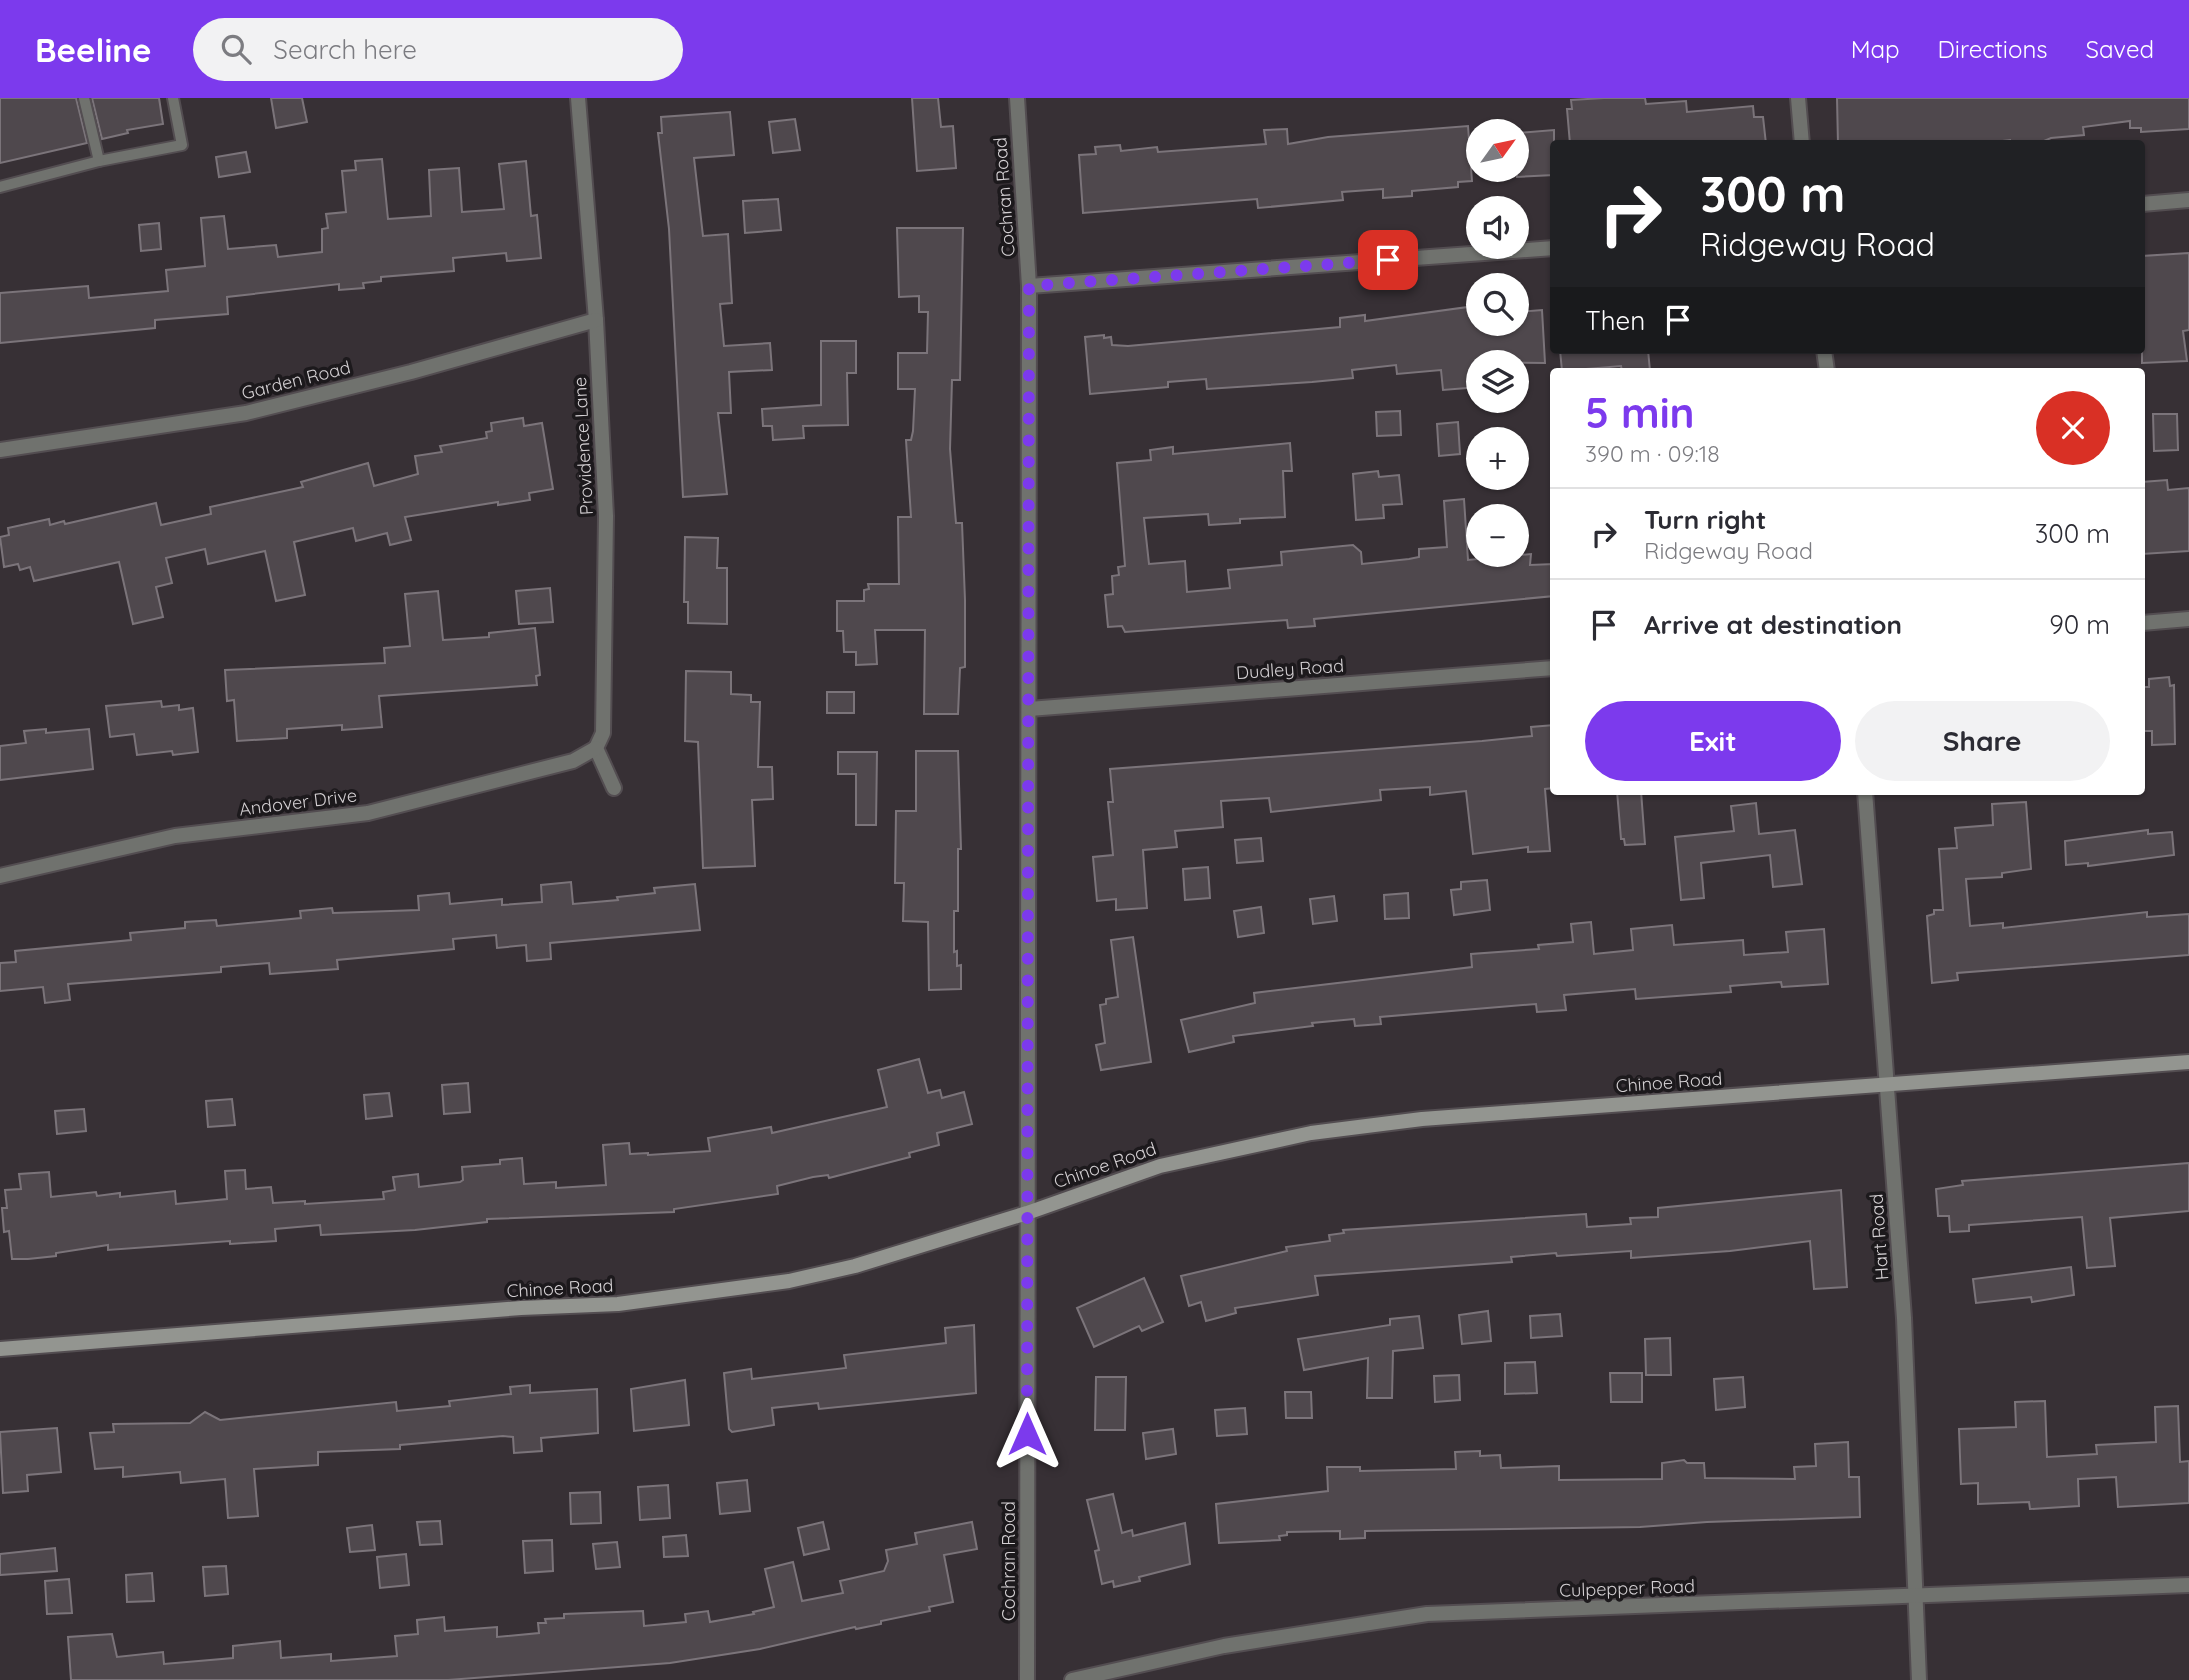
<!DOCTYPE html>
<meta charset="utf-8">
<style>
:root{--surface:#fff;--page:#f2f2f3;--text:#2b2b33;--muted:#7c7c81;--line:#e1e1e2;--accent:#7c3aed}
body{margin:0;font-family:Quicksand,sans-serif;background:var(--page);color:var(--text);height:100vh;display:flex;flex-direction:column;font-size:26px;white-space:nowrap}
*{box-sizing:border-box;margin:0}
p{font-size:23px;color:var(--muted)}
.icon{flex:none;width:38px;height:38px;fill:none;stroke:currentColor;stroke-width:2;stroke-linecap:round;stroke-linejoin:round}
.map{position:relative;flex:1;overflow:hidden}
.sheet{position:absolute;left:1550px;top:270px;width:595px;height:427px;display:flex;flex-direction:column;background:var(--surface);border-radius:7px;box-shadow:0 2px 5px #0004}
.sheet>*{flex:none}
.guide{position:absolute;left:1550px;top:42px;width:595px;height:214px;border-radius:7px;box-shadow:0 2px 5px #0004;background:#202124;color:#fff;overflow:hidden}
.needle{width:46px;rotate:57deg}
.fabs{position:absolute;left:1466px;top:21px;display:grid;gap:14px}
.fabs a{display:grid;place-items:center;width:63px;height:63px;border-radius:50%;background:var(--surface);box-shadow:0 2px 5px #0004;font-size:35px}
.pin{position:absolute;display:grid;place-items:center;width:60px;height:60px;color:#fff;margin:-30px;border-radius:14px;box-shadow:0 4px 10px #0006}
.me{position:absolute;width:77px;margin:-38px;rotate:0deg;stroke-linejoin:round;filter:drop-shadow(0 0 5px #0008)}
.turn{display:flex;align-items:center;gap:24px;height:147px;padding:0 35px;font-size:32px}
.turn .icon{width:91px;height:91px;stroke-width:2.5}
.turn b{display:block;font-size:49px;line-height:60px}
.then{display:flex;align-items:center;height:66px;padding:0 35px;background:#0003;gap:14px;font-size:26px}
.round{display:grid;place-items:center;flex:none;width:74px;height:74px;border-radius:37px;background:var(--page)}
.summary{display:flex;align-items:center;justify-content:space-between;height:119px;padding:0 35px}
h1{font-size:42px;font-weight:800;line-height:52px;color:var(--accent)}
.action{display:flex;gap:14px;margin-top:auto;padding:14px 35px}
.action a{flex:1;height:80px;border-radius:42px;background:var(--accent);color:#fff;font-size:28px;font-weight:800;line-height:80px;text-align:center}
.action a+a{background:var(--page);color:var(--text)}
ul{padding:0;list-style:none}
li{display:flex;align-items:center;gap:21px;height:91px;padding:0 35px;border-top:2px solid var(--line)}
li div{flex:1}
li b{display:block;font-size:26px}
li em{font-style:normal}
header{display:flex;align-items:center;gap:42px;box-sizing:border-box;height:98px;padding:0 35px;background:var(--accent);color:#fff}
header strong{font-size:33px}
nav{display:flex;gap:38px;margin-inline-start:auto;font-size:24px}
.search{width:490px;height:63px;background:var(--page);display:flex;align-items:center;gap:18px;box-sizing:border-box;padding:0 24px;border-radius:38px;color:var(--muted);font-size:26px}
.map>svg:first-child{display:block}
.building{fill:#4f484d;stroke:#7b747a;stroke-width:2}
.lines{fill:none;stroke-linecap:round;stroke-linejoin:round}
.lane-casing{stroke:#534d51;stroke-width:14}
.street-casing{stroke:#534d51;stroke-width:18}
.secondary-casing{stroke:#534d51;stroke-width:18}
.lane{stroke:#70726e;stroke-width:10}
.street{stroke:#70726e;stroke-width:14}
.secondary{stroke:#939590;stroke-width:14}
.route{stroke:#7c3aed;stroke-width:12;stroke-dasharray:0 21.6}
.labels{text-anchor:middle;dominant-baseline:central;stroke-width:7;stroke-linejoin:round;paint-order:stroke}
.street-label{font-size:18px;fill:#d4d0d3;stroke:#1c191c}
</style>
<header>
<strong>Beeline</strong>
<div class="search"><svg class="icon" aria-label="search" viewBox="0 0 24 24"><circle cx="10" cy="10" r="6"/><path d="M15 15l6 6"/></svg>Search here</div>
<nav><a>Map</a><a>Directions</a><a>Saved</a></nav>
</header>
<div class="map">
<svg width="2189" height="1582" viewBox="0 0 2189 1582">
<rect width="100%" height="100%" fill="#373035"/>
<g class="building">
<path d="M0,0H76L87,45L0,65Z"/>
<path d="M92,0H159L163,26L127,32L128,35L102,41Z"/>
<path d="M271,0H302L307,24L276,30Z"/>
<path d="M912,0H938L941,29L953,28L956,70L917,73Z"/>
<path d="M1604,0H1645L1646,6L1686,3L1687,14L1753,8L1754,19H1763L1766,46H1570L1567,11H1572L1571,2Z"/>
<path d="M1837,0H2189V31L2141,34V30H2130V23L2083,29L2084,37L2051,40L2037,46H2010V42L1976,46H1838Z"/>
<path d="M730,14L734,57L694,60L703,138L728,136L732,205L720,206L724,248L770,245L772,272L729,274L731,315H718L727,396L683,399L669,131L658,35H662L661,19Z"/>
<path d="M795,21L800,52L773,55L769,24Z"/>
<path d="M1468,28L1472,83L1458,84V89L1412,93V98L1383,100V91L1342,94L1343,102L1258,110L1257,101L1083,115L1079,57L1096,56L1095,49L1120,47L1121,53L1157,49L1158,54L1266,46L1264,32L1287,31L1288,46L1328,39Z"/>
<path d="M1554,32V77L1517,79V35Z"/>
<path d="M246,54L250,74L219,79L216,59Z"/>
<path d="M382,61L388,121L431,118L429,72L459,70L462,114L504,111L499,66L526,63L531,118L537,117L541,160L507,163L506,155L453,160L454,173L381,179V183L363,185L364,190L339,192V186L227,199L228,216L155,222V230L0,245V195L88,188L89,200L168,193L166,172L205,168L201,120L224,118L228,151L276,147L278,159L322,154V131L328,130L326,116L346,114L342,73L356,72L355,63Z"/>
<path d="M778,101L781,132L745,135L743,103Z"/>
<path d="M159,125L161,151L141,153L139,127Z"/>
<path d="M897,130H963L960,282H952L950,351L956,425H962L965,502V569L960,570L958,616H924L925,532H875L877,566L856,567V554H844L843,533H837V503H864V492L869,491L868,486H899L898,419H911L906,342H911L913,333L915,291H898V255H927L928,214H919V198L899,199Z"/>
<path d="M2189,155V232L2183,233L2187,263L2142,265V158Z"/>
<path d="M1468,209L1469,218H1479V226H1517V214L1542,212L1545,265L1476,264L1479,289L1443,292L1441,272L1397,276L1396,267L1352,272L1353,280L1312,284L1207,291L1206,281L1168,284V289L1090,296L1085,239L1104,237V240L1111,239L1112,247L1128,248L1340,229V220L1365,217V223Z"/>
<path d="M821,243H856V275H847L848,327L803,328L804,340L773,342L772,328H763L762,311L821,307Z"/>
<path d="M1560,252H1648L1650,273H1622L1621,268L1562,273Z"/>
<path d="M1400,313L1401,337L1377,338L1376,314Z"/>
<path d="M2153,316H2177L2178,352L2154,353Z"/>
<path d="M523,320L524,328L542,325L553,391L529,395L530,402L498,407V404L405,419L411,442L390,447L387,435L356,443L353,430L294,444L305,497L276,503L265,453L208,466L205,451L166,460L172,485L156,489L163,519L133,526L119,464L34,483L30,469L20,472L18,466L4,469L0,439L9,437L8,430L49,421L50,427L64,423L65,426L156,405L161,427L211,416L210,409L303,389L301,384L368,365L374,388L418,376L415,358L442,354L440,348L487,340L486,334L492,333L491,325Z"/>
<path d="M1458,324L1460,356L1439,358L1437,326Z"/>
<path d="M1290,345L1292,373H1283L1285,419L1240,421V425L1209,427L1208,416L1144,420L1149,466L1185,463L1187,494L1230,490L1228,472L1282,467L1281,454L1353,447L1361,454L1362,466L1409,461L1419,459V451L1447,449L1444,403L1464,401L1468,462L1531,456L1530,467L1554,466V498L1314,521L1315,528L1288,530L1287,522L1125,534L1122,528L1108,529L1105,497L1113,496L1112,478L1119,477L1118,469L1125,468L1117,365L1151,362L1150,352L1173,349V356Z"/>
<path d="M1378,373L1379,379L1399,377L1402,406L1383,407L1384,420L1356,422L1353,376Z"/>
<path d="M2167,382L2168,392L2189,390V453L2142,456V384Z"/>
<path d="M685,439L718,440L717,470H727V526L688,525V504H684Z"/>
<path d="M550,490L553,524L519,526L516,493Z"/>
<path d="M438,493L443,542L489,539V535L535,530L540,577L536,578L537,587L379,598L382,629L342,632V627L287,631V640L237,643L234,602L227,603L225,572L385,565L384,550L410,548L405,496Z"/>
<path d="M686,573L731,574V596L751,597V604H760L758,669H772L773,701L752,702L755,768L703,770L698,644L685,643Z"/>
<path d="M2169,579L2170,588L2174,587L2175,646L2152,647V633H2144L2142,589H2149V581Z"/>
<rect x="827" y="594" width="27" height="21"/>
<path d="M161,603L162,609L179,607V612L193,610L198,654L173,657L172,653L137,657L134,636L110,639L106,608Z"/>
<path d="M1554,627V690L1545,691L1550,753L1528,754V749L1473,756L1466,693L1430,697V689L1380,692L1381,702L1271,714L1269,700L1221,703L1223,729L1175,733L1177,749L1143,752L1147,810L1116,812V801L1097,803L1093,759L1113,757L1108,704H1113L1110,671L1482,643L1532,638L1531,629Z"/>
<path d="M46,631V635L89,631L93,671L0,682V648L26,645L24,633Z"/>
<path d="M916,653H958L961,751H958V813H954V854L957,853V868L961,867V891L929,892L928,824L903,823L904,785H895L896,713H916Z"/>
<path d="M838,654H877L876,727H856V676H838Z"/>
<path d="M1617,693H1641L1645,746L1625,747L1624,741H1621Z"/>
<path d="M2026,704L2031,771L2002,775V779L1966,781L1970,828L2003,825V830L2147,814V819L2189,816V857L1957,875L1958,882L1932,885L1927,818L1934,816V812H1943L1939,751L1957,750L1955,730L1993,727L1992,706Z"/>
<path d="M1756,705L1759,736L1795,732L1802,786L1773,789L1770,757L1701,765L1704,800L1681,802L1675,739L1734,733L1731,708Z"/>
<path d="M2148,732V736L2172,734L2174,757L2088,768V765L2066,767L2065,743Z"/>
<path d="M1261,740L1263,763L1237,765L1235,742Z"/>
<path d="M1208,769L1210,800L1185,802L1183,771Z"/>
<path d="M1487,782L1490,812L1454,817L1451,792L1461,791V784Z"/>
<path d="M571,784L573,806L618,802L617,799L655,795L654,790L695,786L700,832L550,845L551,861L527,863L526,847L497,850L496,837L453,841L454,851L337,862L338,871L270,876L269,865L221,869V874L68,886L70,902L45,905L43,889L0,893V865L16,864L15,853L131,842L130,835L185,830V824L216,822L217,828L301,820L300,813L332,810L333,815L419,812L418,798L449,795L450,806L502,801V807L542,804L541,787Z"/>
<path d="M1408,795L1409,820L1385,821L1384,797Z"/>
<path d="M1334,798L1337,823L1313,826L1310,801Z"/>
<path d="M1261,809L1264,835L1238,839L1234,813Z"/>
<path d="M1591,824L1594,856L1633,852L1631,831L1672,827L1674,847L1743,842L1744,857L1788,854L1786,834L1824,831L1828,886L1782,889L1781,884L1730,888L1731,894L1636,901L1635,891L1564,897L1566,912L1537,914L1536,906L1380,919L1381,926L1355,928L1354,921L1312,925L1313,928L1233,938L1234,944L1189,954L1181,922L1255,905L1254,895L1472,869L1471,856L1539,851L1538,847L1573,844L1571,826Z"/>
<path d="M1133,839L1151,964L1101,972L1096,947L1105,945L1100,907L1106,906V901L1118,899L1111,842Z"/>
<path d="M919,961L928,995L940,992L942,1000L964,994L972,1026L937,1035L939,1047L909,1055L910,1059L829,1080L828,1077L813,1079L777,1088L778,1096L674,1111V1114L487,1121V1124L415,1132L321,1137L320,1127L275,1131L276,1143L230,1146V1143L108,1152V1147L56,1155V1158L28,1161H12L9,1133L4,1134L2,1110H7L5,1092L21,1091L19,1076L49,1074L51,1099L96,1094L97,1098L120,1095V1099L175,1093L176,1106L227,1101L225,1073L245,1072L246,1091L271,1089L273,1105L305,1103V1106L384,1101L383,1094L395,1092L393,1079L418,1076L419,1089L460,1084L463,1082L462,1069L500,1066V1062L522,1060L524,1086L556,1084V1090L606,1087L603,1047L629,1045L630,1056L648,1055V1057L710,1053L708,1040L771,1029L772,1035L887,1009L878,972Z"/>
<path d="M468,985L470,1014L444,1016L442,987Z"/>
<path d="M389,995L392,1018L366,1021L364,997Z"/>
<path d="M232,1001L235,1027L208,1029L206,1003Z"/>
<path d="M84,1011L86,1033L57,1036L55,1013Z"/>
<path d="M2189,1065V1113L2110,1120L2115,1168L2087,1170L2082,1119L1969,1127V1133L1950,1134L1949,1118H1938L1936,1091L1963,1087L1962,1083Z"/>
<path d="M1841,1092L1847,1189L1814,1191L1810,1143L1730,1153L1631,1160V1153L1557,1158L1556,1155L1511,1159L1512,1164L1315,1178L1318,1197L1235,1210L1236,1215L1206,1223L1201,1204L1189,1208L1181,1178L1287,1153L1286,1149L1330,1143L1329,1137L1344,1135L1343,1132L1586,1116L1587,1129L1631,1126L1630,1120L1658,1119V1110Z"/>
<path d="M2071,1169L2074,1197L2032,1204L2031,1199L1976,1205L1973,1181Z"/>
<path d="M1144,1180L1163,1224L1142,1233L1139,1228L1094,1249L1077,1210Z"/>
<path d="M1488,1213L1491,1243L1462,1246L1459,1217Z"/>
<path d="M1560,1216L1562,1238L1531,1240L1530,1218Z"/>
<path d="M1419,1218L1423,1250L1393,1253L1392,1300H1367L1368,1260L1304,1272L1298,1241L1390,1227V1221Z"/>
<path d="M974,1227L976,1295L819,1311L818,1305L772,1310L774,1327L732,1334L729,1331L724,1275L751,1271L752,1281L846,1270L844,1257L946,1245L945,1230Z"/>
<path d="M1670,1240L1671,1277H1646L1645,1241Z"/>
<path d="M1535,1264L1537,1295L1505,1296V1265Z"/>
<path d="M1610,1275H1642V1304H1611Z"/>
<path d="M1459,1277L1460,1302L1435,1304L1434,1278Z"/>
<path d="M1096,1279H1126L1125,1332H1095Z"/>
<path d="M1743,1279L1745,1309L1716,1312L1714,1281Z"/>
<path d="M685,1282L689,1327L634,1333L631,1291Z"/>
<path d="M530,1287V1295L597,1291L598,1335L541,1340L542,1353L514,1355L513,1339L503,1338L400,1347V1351L318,1354V1367L254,1371L258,1418L228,1420L225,1381L181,1385L180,1374L123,1379V1369L95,1371L90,1335L114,1334L113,1326L190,1325L205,1314L220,1322L396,1304L397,1313L450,1308L449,1303L511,1296L510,1289Z"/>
<path d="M1285,1294H1311L1312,1320H1286Z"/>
<path d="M2045,1303L2047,1359L2097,1356L2096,1347L2156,1344L2155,1309L2178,1308L2180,1364L2189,1363V1405L2118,1409L2116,1379L2078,1381L2079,1408L2030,1411L2029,1404L1978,1406V1385L1961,1386L1959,1331L2016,1329L2015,1304Z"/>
<path d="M1245,1310L1247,1336L1217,1338L1215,1312Z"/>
<path d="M57,1330L61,1374L27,1377L28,1393L3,1395L0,1334Z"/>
<path d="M1173,1331L1176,1356L1146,1361L1143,1335Z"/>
<path d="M1848,1344L1849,1379H1859L1860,1419L1707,1424L1640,1429L1365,1433V1440L1340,1441V1433L1287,1434V1437L1279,1438L1280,1442L1219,1445L1216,1406L1328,1393L1327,1369H1360V1373L1456,1371L1455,1354L1480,1353V1358L1500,1357L1501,1370L1559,1368V1382L1662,1381V1365L1684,1362L1687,1365H1704L1705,1380L1795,1381L1794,1369L1816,1368L1815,1346Z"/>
<path d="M747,1382L750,1413L720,1416L717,1385Z"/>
<path d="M668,1387L670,1420L640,1422L638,1389Z"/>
<path d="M600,1394L601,1425L571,1426L570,1395Z"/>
<path d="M1113,1396L1122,1435L1132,1432L1133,1438L1185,1425L1190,1466L1139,1479L1140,1483L1114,1489L1113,1483L1102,1486L1095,1453L1099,1452L1087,1402Z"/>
<path d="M440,1423L442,1446L420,1447L417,1424Z"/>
<path d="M823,1424L829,1451L804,1457L798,1430Z"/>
<path d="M972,1424L977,1451L944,1457L953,1504L929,1509L930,1513L881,1523V1526L856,1531L855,1529L760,1551L670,1565L448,1582H71L68,1539L112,1536L117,1559L163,1554L164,1566L233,1560V1548L280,1543L281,1560L331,1556V1563L397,1558L395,1538L418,1536L417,1522L444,1519L445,1533L497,1529V1539L539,1535L538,1525H546L545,1521L564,1520V1516L643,1513L644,1528L686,1524L685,1516L708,1513L710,1524L754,1516L753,1514L774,1509L765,1471L793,1464L802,1503L843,1495L840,1483L884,1473L888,1463L886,1452L917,1446L915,1435Z"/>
<path d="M372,1427L375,1452L350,1454L347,1430Z"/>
<path d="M686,1437L688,1458L664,1459L663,1439Z"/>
<path d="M552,1442L553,1473L525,1475L523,1443Z"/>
<path d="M617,1444L620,1469L596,1471L593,1446Z"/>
<path d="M55,1450L57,1473L0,1477V1456Z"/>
<path d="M406,1456L409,1487L380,1490L377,1459Z"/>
<path d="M226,1468L228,1496L205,1498L203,1469Z"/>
<path d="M152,1475L154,1503L127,1504L126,1477Z"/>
<path d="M69,1481L72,1515L47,1516L45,1483Z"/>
</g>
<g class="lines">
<defs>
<g id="lane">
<path d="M99,63L182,47L173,0"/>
<path d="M0,89L99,63L84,0"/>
</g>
<g id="street">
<path d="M578,0L596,222L606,418L603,635L596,650L614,690"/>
<path d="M1017,0L1029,188L1027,1582"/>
<path d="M1798,0L1802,46"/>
<path d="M2142,106L2189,102"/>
<path d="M1029,188L1554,150"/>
<path d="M1824,252L1827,273"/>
<path d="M0,352L246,315L411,274L596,222"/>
<path d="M2142,525L2189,521"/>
<path d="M1029,611L1554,570"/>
<path d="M1865,693L1904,1220L1919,1582"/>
<path d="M0,778L175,738L368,715L573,663L596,650"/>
<path d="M1072,1582L1224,1548L1427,1516L2189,1487"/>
</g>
<path id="secondary" d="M0,1251L521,1210L618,1206L789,1183L855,1168L1027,1115L1160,1068L1311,1035L1422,1021L2189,964"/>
</defs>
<use href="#lane" class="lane-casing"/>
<use href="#street" class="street-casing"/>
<use href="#secondary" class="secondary-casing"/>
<use href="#lane" class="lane"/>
<use href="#street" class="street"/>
<use href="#secondary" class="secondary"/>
</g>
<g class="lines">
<path class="route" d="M1027,1336L1029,188L1388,162"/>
</g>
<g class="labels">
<g class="street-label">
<text transform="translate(1004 99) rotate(-94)">Cochran Road</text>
<text transform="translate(296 282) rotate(-14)">Garden Road</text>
<text transform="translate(583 348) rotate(-93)">Providence Lane</text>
<text transform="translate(1290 571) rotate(-4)">Dudley Road</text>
<text transform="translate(298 704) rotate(-7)">Andover Drive</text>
<text transform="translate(1669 984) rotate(-4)">Chinoe Road</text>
<text transform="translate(1105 1067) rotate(-19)">Chinoe Road</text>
<text transform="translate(1879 1139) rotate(-94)">Hart Road</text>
<text transform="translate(560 1190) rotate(-3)">Chinoe Road</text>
<text transform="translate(1008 1463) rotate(-90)">Cochran Road</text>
<text transform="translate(1627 1490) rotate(-2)">Culpepper Road</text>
</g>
</g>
</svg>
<div class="fabs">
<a><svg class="needle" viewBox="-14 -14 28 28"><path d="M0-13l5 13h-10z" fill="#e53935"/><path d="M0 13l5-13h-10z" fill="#7c7c81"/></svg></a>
<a><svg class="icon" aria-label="sound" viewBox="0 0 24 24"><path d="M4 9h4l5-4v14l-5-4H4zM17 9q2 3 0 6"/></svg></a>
<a><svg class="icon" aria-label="search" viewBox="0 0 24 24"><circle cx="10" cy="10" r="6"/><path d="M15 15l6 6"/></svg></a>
<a><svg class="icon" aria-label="layers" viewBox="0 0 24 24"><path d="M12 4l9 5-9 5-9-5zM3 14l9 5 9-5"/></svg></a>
<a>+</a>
<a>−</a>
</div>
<div class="pin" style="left:1388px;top:162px;background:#d93025"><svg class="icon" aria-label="arrive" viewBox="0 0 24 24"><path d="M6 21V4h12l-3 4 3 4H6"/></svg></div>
<svg class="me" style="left:1027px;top:1336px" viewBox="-20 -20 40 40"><path d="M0-17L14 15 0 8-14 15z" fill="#7c3aed" stroke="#fff" stroke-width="4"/></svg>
<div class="guide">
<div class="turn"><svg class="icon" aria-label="right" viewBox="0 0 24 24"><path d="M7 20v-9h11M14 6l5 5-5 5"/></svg><div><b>300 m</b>Ridgeway Road</div></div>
<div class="then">Then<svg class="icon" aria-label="arrive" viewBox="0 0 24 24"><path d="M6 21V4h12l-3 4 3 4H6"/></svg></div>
</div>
<section class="sheet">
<div class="summary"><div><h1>5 min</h1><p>390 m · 09:18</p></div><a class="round" style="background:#d93025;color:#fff"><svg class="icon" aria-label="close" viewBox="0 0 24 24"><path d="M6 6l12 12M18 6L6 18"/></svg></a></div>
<ul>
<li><svg class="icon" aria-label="right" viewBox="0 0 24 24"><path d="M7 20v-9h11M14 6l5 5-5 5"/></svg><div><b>Turn right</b><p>Ridgeway Road</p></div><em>300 m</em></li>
<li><svg class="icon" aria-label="arrive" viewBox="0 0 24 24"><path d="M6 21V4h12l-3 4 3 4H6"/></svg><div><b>Arrive at destination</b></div><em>90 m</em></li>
</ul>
<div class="action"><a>Exit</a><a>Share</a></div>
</section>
</div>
